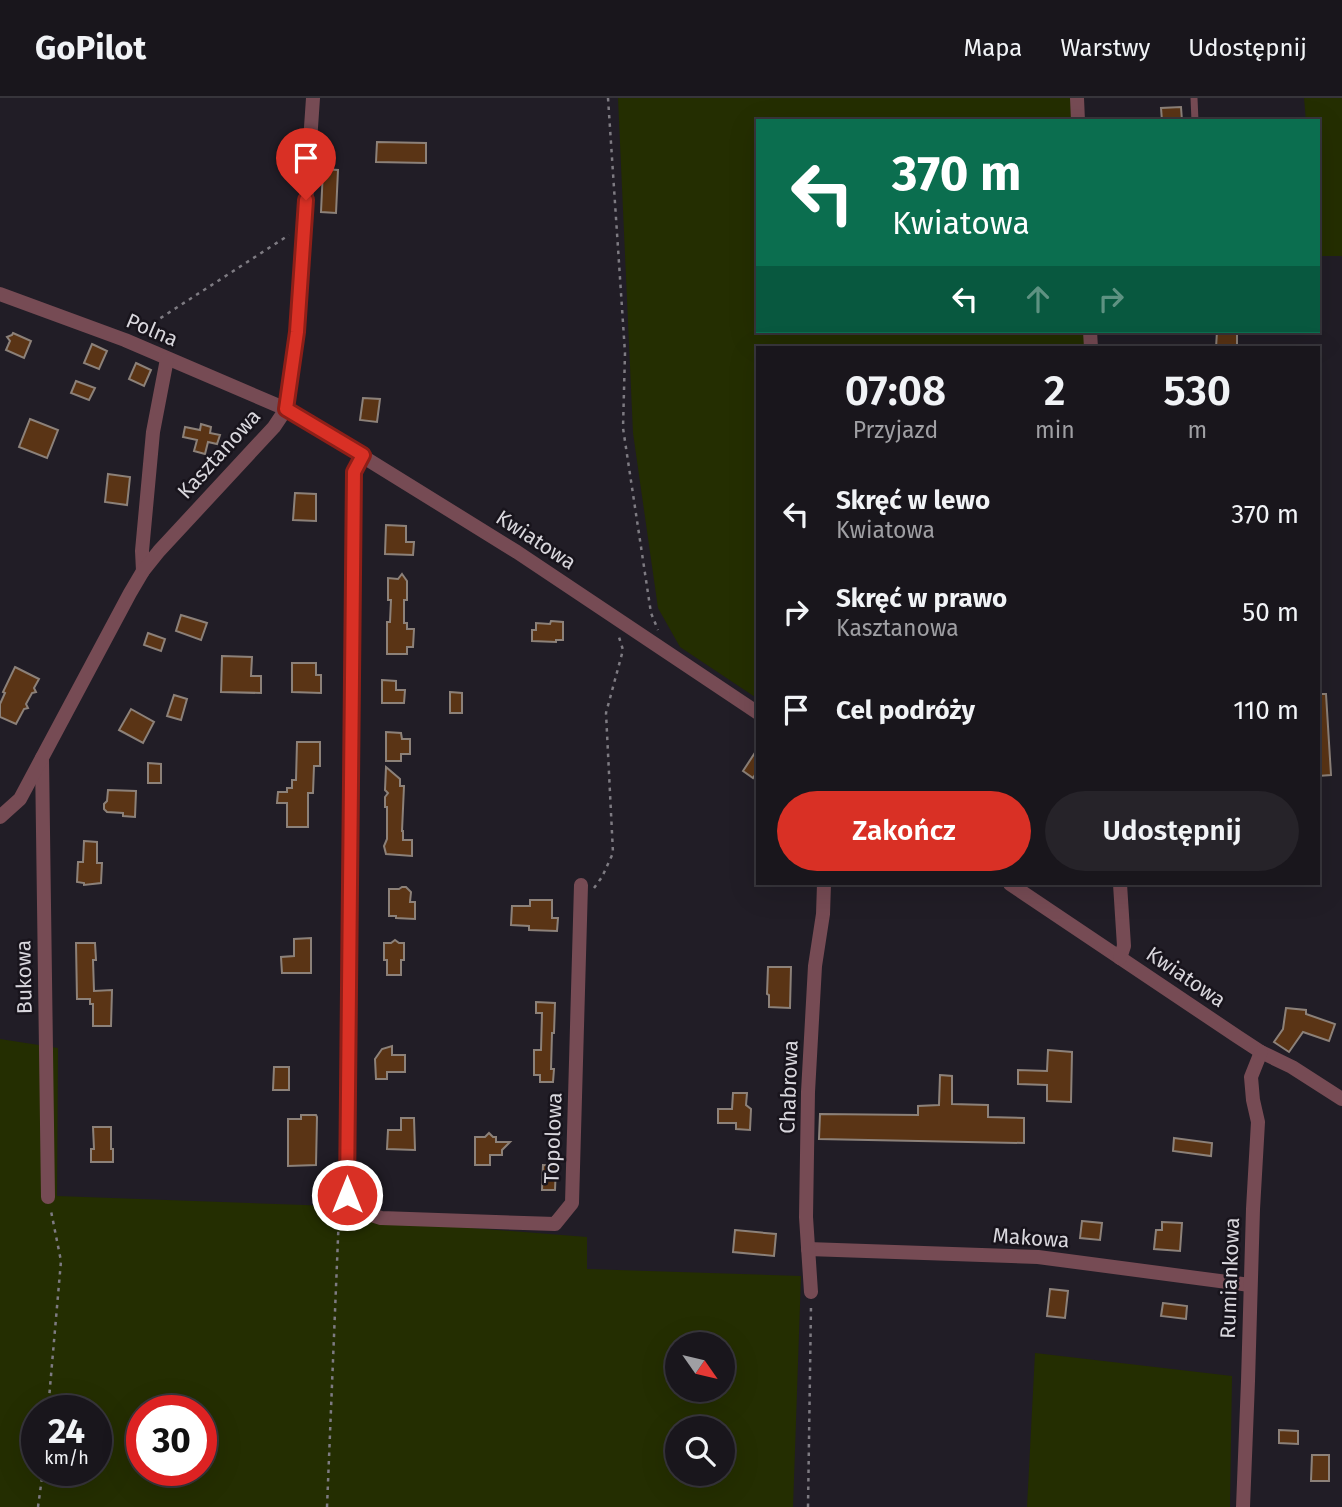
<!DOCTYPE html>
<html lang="pl">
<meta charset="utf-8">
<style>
:root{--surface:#19161c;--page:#262329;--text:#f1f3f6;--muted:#9f9fa3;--line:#37353b;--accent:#d93025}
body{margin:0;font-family:"Fira Sans",sans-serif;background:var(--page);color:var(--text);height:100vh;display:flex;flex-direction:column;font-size:26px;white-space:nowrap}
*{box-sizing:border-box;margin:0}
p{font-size:23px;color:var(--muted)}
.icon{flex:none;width:38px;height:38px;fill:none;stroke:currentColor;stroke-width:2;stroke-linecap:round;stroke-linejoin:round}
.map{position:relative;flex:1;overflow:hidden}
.sheet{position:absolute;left:756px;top:248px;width:564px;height:539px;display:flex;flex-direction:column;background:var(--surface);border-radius:0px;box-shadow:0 7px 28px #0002,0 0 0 2px var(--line)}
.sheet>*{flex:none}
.hud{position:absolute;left:756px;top:21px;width:564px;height:214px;border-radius:0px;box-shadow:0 7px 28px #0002,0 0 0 2px var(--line);background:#0b6e4f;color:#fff;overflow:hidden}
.needle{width:46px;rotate:124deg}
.controls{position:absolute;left:665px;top:1234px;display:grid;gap:14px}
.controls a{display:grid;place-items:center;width:70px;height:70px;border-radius:50%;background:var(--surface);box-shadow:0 7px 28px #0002,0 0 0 2px var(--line);font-size:35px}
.speed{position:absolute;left:21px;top:1297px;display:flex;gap:14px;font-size:35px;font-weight:700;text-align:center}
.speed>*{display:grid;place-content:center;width:91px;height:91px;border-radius:50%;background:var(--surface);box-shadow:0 7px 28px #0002,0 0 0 2px var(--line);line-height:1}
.speed small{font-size:18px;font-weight:400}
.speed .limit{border:10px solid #d22;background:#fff;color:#111}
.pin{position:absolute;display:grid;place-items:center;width:60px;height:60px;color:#fff;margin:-72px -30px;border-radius:50% 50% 50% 0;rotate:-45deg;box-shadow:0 0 7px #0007}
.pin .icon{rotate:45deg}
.me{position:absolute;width:77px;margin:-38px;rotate:0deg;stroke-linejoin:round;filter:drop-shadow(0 0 5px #0008)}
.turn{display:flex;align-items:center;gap:24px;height:147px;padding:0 21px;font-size:32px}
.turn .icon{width:91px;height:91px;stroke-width:2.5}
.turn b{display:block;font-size:49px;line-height:60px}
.lanes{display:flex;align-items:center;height:66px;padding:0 21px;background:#0003;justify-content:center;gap:35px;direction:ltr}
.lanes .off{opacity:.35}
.eta{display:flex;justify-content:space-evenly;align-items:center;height:119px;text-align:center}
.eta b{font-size:42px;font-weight:600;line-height:49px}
.cta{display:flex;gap:14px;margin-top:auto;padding:14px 21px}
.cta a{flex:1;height:80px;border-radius:42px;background:var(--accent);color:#fff;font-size:28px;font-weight:600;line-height:80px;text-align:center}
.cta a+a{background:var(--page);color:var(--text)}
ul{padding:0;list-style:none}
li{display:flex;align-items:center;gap:21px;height:98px;padding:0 21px}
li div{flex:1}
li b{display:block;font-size:26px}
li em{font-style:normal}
header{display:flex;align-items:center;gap:42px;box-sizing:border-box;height:98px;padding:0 35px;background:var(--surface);border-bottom:2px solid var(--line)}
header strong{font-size:33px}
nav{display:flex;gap:38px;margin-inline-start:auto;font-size:24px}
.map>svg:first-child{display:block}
.green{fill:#242e01;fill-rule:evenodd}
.building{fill:#5a3415;stroke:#8c8179;stroke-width:2}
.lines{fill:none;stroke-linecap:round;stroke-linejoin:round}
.path{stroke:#7e7b82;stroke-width:2.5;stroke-dasharray:3.5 5;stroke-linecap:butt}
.service{stroke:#764b54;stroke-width:7}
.minor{stroke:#764b54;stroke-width:14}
.route-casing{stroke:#8d1f18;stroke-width:18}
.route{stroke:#d93025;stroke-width:12}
.labels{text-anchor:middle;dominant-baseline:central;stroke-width:5;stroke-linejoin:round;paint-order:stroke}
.street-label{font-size:21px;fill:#d9d7dd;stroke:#18141c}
</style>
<header>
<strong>GoPilot</strong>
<nav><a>Mapa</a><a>Warstwy</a><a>Udostępnij</a></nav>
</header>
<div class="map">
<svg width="1342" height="1409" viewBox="0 0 1342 1409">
<rect width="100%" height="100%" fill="#211d26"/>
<g class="green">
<path d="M618,0H1072L1074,23H758V233H1086L1087,250H758V601L680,549L658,510L633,335Z"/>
<path d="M1304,0H1342V158H1318V23H1306Z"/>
<path d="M0,941L58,950L57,1098L333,1108L342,1120L587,1139V1171L801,1178L793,1409H0ZM677,1246H723V1292H677ZM37,1312H96V1372H37ZM142,1312H201V1372H142ZM677,1330H723V1376H677Z"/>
<path d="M1035,1255L1232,1278L1230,1409H1027Z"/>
</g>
<g class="building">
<path d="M1181,9L1182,23H1162L1161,10Z"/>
<path d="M377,44L426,45V65L376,64Z"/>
<path d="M323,71L338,72L336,115L321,114Z"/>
<path d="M1217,233L1237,234V250H1216Z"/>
<path d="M13,235L31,243L24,260L6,252L10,243L7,239L12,237Z"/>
<path d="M92,246L107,253L99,271L84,265Z"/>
<path d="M136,265L151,272L144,288L129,281Z"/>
<path d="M76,283L95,290L89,302L71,295Z"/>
<path d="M363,300L380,301L377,324L360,322Z"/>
<path d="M30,321L58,332L47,360L19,349Z"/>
<path d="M201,326L211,329L210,335L220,337L217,346L208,344L205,356L194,353L197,342L183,339L185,329L200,332Z"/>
<path d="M108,376L130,379L127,407L105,404Z"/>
<path d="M295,395L316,396V423L293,422Z"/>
<path d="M386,427L406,428V444H414L413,457L385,456Z"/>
<path d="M402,476L407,483V502H404V525H407V531H414L413,549H407V556H387V524H390L391,502H388V480L398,481Z"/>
<path d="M181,517L207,525L201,542L176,533Z"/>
<path d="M551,523L563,524V542H556V544L532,543V532H536V525L550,526Z"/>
<path d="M148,535L165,541L161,553L144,547Z"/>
<path d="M222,558L252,559L251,578H261V595L221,594Z"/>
<path d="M292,565H316V577H321V595L292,594Z"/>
<path d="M15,569L39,581L34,590L36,594L32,595L26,606L28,610L24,611L16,626L0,619V606L5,595L3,594Z"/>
<path d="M382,582L396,583V592H405L404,605H382Z"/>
<path d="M450,594L462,595V615H450Z"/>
<path d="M1318,596H1326L1331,677L1318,678Z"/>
<path d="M174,597L187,601L181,622L167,618Z"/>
<path d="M131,611L154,624L143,645L119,632Z"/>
<path d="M386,634L401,635L402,641H410V656H401V663H386Z"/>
<path d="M297,644H320V668H314L313,695H308V729H287V705H277L278,694H287V690H292V682H296Z"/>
<path d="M758,650V672L753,680L743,673Z"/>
<path d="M148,665L161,666V685H148Z"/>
<path d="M386,669L400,681V688H404L402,733H403V742H412V758L386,756L384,748L387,741V709H385V699L388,695L385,692Z"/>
<path d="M108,692L136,693L135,719L123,718V715L107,714L104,711V706L107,703Z"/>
<path d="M84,743L97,744V765H102L101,785L84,787V785L77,784L78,764H83Z"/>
<path d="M402,789H406L411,794L410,804H415V821L396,820V818H389V791H399Z"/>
<path d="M530,802H552V820H558L557,833L529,832V828L511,827L512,808H530Z"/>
<path d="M311,840V875H282L281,859L294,858V841Z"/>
<path d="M395,842L399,845H404V862H401V877H387V862H384V845H391Z"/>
<path d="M76,845H95L96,862H93L94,893L112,892L111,928H93V906H90V901H77Z"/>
<path d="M768,869H791L790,910L769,909V897L767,896Z"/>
<path d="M536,904L555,905L554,935H552L551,971H554L553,984H540V977H534V952H541L542,915H536Z"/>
<path d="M1286,910L1306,912V916L1335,926L1329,943L1303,934L1289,954L1274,944L1283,931Z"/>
<path d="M392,948V957H405V974H387V981H376L375,961L382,951Z"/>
<path d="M1048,952L1072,954L1071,1004L1047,1003V987L1018,986V972L1047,973Z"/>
<path d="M274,969H289V992H273Z"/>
<path d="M940,977L952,978V1006L988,1007V1019L1024,1020V1045L819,1041L820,1016L918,1017V1008L939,1007Z"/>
<path d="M733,995H747L746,1007L751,1011L750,1032L736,1031V1025H718V1011H732Z"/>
<path d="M301,1017H316L317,1019L316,1067L288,1068V1021H301Z"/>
<path d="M401,1020H414L415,1052L387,1051L388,1032H401Z"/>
<path d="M93,1029H111V1051H113V1064H91V1051H94Z"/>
<path d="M489,1035L493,1039H496V1044H510L502,1052V1057H490V1067H475V1039H485Z"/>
<path d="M1174,1040L1212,1045L1211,1058L1173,1053Z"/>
<path d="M543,1067L556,1068L555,1092H542Z"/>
<path d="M1082,1123L1102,1125L1100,1142L1080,1140Z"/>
<path d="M1162,1124L1182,1125L1180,1153L1154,1151L1156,1132H1162Z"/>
<path d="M735,1132L776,1136L774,1158L733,1154Z"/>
<path d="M1050,1191L1068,1193L1065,1220L1047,1218Z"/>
<path d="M1163,1205L1187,1208L1186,1221L1161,1218Z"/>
<path d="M1279,1332L1298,1333V1346L1279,1345Z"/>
<path d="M1312,1357H1329V1383H1311Z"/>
</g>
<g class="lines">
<g class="path">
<path d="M608,0L625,255L623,330L651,515L658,532"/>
<path d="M139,234L289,137"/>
<path d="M594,790L602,779L613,755L606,615L623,552L619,539"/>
<path d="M48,1312L61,1163L51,1113"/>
<path d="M38,1409L43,1372"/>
<path d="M327,1409L339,1116"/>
<path d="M808,1409L811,1208"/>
</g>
<path class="service" d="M1194,0L1195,23"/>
<g class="minor">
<path d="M1077,0L1078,23"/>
<path d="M0,196L125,242L286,311L517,454L758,615"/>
<path d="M1090,233L1091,250"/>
<path d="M363,357L354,374L347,1097L353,1111L381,1120L555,1126L572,1105L581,787"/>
<path d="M143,473L142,453L153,334L167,261"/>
<path d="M42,660L48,1099"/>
<path d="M0,719L20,701L130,495L143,473L159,453L274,329L286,311L297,235L313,0"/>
<path d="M1010,786L1238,939L1261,954L1292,969L1342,1001"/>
<path d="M1120,860L1124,848L1120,786"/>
<path d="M808,1151L1038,1159L1250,1187"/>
<path d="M811,1194L806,1119L808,994L815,868L823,816L824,786"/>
<path d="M1243,1409L1248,1283L1253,1111L1258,1024L1253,1002L1251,979L1261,954"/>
</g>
</g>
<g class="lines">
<defs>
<path id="route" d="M306,102L297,234L286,311L363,357L354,374L347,1097"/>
</defs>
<use href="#route" class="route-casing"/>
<use href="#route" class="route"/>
</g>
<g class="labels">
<g class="street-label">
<text transform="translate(152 232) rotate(23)">Polna</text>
<text transform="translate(219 356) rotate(-48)">Kasztanowa</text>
<text transform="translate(536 442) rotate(33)">Kwiatowa</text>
<text transform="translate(24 879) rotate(-91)">Bukowa</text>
<text transform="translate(1186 879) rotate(34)">Kwiatowa</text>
<text transform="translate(789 989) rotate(-88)">Chabrowa</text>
<text transform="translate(553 1040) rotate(-88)">Topolowa</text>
<text transform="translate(1031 1140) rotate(4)">Makowa</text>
<text transform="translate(1230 1180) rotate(-88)">Rumiankowa</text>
</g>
</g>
</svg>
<div class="controls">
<a><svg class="needle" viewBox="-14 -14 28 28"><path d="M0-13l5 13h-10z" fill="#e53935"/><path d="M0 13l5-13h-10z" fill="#9f9fa3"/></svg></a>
<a><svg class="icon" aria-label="search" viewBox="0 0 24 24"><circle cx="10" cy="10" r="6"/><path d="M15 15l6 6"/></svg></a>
</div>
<div class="speed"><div>24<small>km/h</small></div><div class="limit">30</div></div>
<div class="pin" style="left:306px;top:102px;background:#d93025"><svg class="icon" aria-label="arrive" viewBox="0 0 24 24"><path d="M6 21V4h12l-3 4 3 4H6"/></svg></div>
<svg class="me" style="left:347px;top:1097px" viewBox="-20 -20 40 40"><circle r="17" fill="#d93025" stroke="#fff" stroke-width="3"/><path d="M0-11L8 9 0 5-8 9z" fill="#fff"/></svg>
<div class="hud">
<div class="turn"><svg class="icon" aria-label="left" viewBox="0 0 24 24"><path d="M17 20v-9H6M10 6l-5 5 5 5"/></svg><div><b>370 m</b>Kwiatowa</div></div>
<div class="lanes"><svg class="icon" aria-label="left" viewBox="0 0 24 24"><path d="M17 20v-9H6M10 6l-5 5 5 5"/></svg><svg class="icon off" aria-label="ahead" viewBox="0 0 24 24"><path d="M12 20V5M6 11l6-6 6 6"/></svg><svg class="icon off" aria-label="right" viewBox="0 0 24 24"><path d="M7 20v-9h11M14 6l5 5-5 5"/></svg></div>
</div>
<section class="sheet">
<div class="eta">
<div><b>07:08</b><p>Przyjazd</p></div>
<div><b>2</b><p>min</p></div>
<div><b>530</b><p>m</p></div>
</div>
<ul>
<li><svg class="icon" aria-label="left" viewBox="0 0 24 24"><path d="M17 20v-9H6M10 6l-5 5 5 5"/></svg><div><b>Skręć w lewo</b><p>Kwiatowa</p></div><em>370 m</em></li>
<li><svg class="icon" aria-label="right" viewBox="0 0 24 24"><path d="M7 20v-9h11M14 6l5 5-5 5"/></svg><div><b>Skręć w prawo</b><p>Kasztanowa</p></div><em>50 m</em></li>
<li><svg class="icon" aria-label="arrive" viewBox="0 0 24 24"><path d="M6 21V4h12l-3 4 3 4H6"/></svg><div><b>Cel podróży</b></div><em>110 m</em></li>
</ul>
<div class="cta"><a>Zakończ</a><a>Udostępnij</a></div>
</section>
</div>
